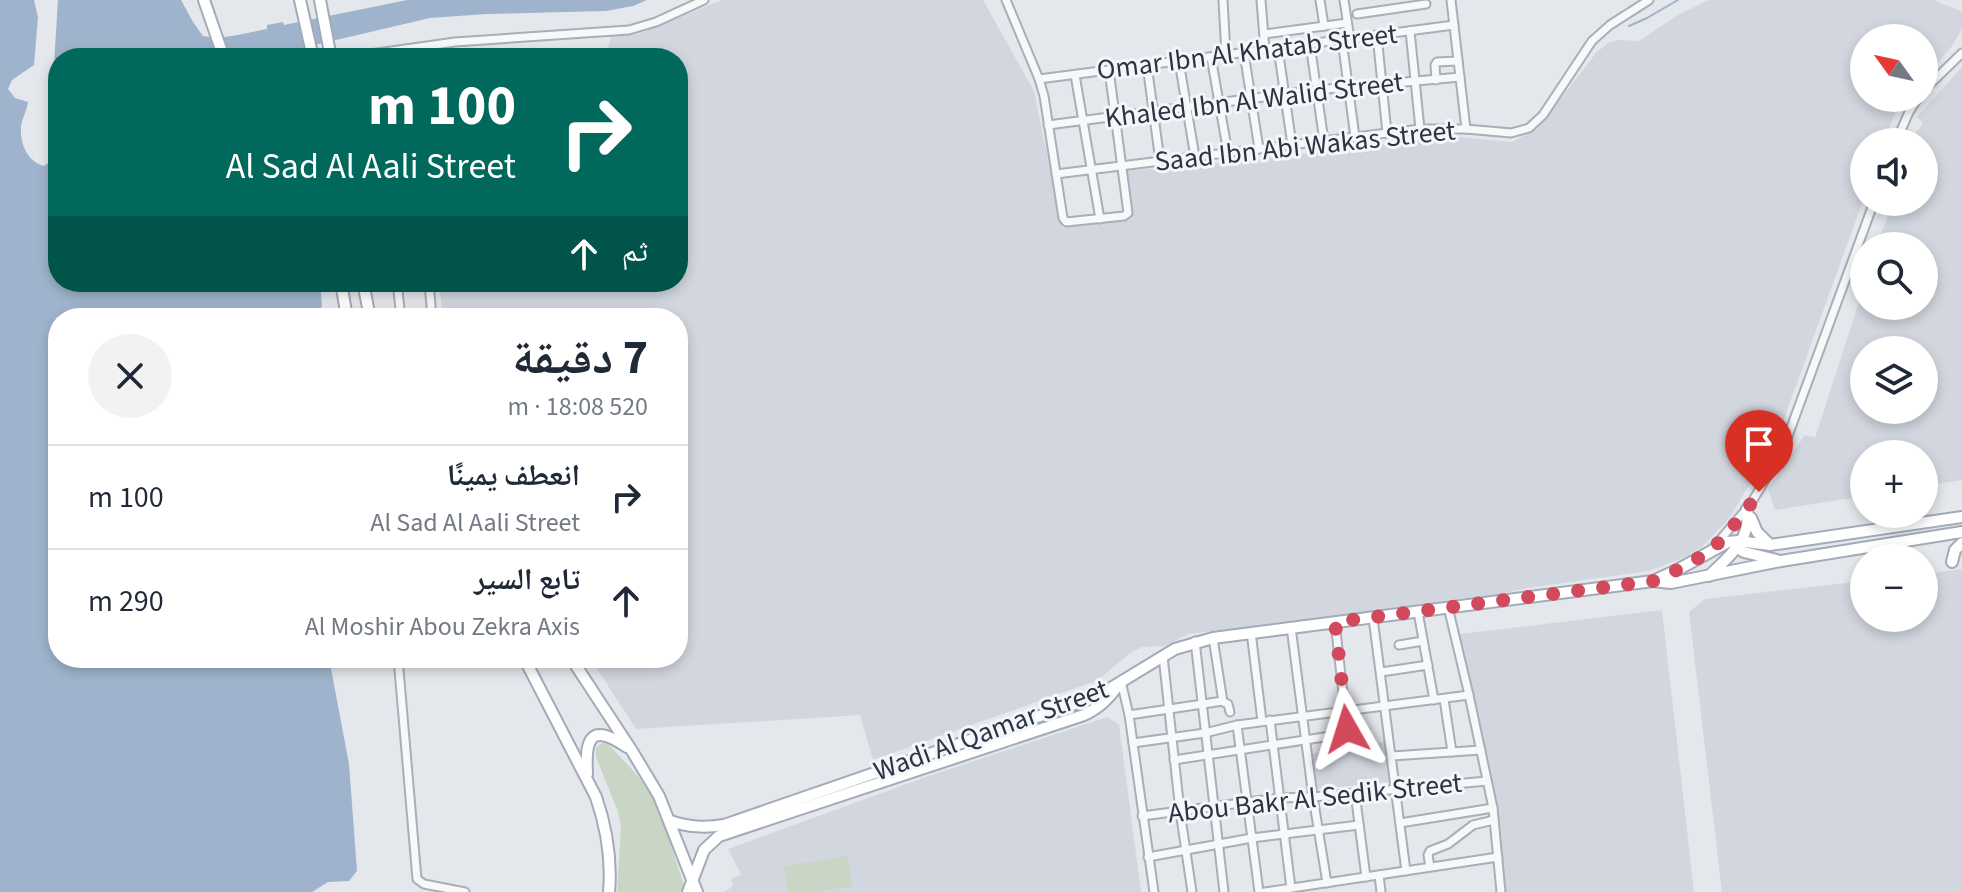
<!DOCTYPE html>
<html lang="ar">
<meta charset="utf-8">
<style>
:root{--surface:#fff;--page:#f2f2f3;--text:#1f2937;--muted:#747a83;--line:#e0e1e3}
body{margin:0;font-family:"Source Sans 3","Noto Naskh Arabic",sans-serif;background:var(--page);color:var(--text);direction:rtl;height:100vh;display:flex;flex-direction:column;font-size:30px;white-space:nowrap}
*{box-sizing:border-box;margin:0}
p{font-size:26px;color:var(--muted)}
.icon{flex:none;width:44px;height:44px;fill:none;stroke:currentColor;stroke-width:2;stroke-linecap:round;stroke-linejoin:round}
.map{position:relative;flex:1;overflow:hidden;direction:ltr}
.drawer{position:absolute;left:48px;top:308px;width:640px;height:360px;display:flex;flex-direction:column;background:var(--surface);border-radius:32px;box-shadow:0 4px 12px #0003;direction:rtl}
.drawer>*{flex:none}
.banner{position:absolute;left:48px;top:48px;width:640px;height:244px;border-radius:32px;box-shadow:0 4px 12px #0003;direction:rtl;background:#00695c;color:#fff;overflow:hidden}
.needle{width:52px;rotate:303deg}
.buttons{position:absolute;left:1850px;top:24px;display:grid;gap:16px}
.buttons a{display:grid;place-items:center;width:88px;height:88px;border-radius:50%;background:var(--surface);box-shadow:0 4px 12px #0003;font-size:40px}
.pin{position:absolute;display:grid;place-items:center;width:68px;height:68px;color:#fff;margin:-82px -34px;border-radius:50% 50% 50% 0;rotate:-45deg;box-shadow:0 0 8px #0007}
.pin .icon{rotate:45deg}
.me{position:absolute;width:88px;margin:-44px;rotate:354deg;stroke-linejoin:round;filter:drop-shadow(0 0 6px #0008)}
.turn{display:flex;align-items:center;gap:28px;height:168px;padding:0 40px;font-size:36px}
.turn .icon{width:104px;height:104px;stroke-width:2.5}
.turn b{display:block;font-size:56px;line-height:68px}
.then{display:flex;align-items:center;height:76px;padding:0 40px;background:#0003;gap:16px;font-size:30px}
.round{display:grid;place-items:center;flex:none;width:84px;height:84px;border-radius:42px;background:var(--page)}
.headline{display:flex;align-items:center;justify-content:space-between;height:136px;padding:0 40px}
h1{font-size:48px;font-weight:700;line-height:60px}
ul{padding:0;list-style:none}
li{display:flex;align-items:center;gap:24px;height:104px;padding:0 40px;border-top:2px solid var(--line)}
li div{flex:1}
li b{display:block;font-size:30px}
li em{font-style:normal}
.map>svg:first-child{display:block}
.built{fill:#d2d6de;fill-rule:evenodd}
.green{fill:#c9d6c5}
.water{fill:#9fb4cc}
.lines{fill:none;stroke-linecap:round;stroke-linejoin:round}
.stream{stroke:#9fb4cc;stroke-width:2}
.street-casing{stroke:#a9aeb7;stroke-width:11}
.primary-casing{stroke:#a3abb8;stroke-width:14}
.street{stroke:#f7f8fa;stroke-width:7}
.primary{stroke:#fff;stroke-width:10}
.route{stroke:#d1495b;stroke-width:14;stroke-dasharray:0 25.2}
.labels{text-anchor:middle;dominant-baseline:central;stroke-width:6;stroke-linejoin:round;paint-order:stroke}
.street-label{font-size:28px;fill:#2b3445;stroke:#f4f6f9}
</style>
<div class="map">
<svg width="1962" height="892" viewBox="0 0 1962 892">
<rect width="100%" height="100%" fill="#e4e7ec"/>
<g class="built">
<path d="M722,0H983L1034,91L1062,228L1131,219L1126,171L1246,161L1447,136L1512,142L1539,127L1596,53L1608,43L1617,40L1639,41L1678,15L1709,0H1934L1962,12V29L1952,46L1924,79V38H1864V98H1908L1895,113L1884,142H1864V198L1777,438L1730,517L1703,546L1685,557L1649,571L1527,588L1494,595L1440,601L1419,606L1188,634L1165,646L1142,647L1129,654L1098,680L873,760L860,715L636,729L590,658H678V318H443L439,282H678V58H485L483,49L607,50L612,35L639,34Z"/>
<path d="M1962,67V480L1924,486V454H1864V496L1775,510L1768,489L1805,435L1815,438L1861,296L1857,287L1864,267V306H1924V246H1871L1872,243L1878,242L1893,202H1924V142H1912L1914,136L1923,123L1917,117ZM1864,350H1924V410H1864Z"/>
<path d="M1962,569V892H1722L1689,612L1705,599L1864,581V618H1924V574Z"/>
<path d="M1662,610L1694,892H1504L1495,806L1460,634Z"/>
<path d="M1107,717L1119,725L1141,892H725L733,886L731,879L741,874L728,849L923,778Z"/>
<path d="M1385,742L1390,782L1317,789L1312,754Z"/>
</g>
<g class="green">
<path d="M602,743L609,745L637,775L650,793L662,818L684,885V892H617L621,826L618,812L596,757V748Z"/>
<path d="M848,856L852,886L814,892H788L784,866Z"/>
</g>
<path class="water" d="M0,0H34L38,17L34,65L12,80L8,89L15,98L28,102C27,111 21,120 21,128C20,144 28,162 44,166L48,163L53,152L55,132L52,95L58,0H181L193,22L203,36C225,40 246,33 267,29V25L283,22L284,25L407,0H647L633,6L606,11L486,14L430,18L259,58H58V282H320L322,306L315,318H58V658H329L349,764L357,871L349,881L328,882L312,892H0Z"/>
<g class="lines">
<path class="stream" d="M1629,26L1647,18L1678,0"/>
<defs>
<g id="street">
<path d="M1006,0L1039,79L1044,96L1063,218L1066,222L1124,216L1128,213L1109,70"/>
<path d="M1223,0L1226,55"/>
<path d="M1261,0L1265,50"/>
<path d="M1320,0L1324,26"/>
<path d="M1344,0L1350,39"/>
<path d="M1451,0L1466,129"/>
<path d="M1357,14L1426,4"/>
<path d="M1410,31L1420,129"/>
<path d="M1264,34L1347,23"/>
<path d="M1377,35L1387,133"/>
<path d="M1342,40L1355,137"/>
<path d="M1310,44L1324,141"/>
<path d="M1278,48L1292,145"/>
<path d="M1244,53L1259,149"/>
<path d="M1211,57L1228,153"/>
<path d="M342,58L455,42L629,30L656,22L704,0"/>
<path d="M1179,61L1195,157"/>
<path d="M1147,65L1160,161"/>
<path d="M1075,75L1100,219"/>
<path d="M1039,79L1454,25"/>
<path d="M1436,80L1435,65L1437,62L1458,61"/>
<path d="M1924,90L1962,53"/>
<path d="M1048,125L1317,90L1460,77"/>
<path d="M1896,142L1909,112L1918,98"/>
<path d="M1056,174L1420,129H1466L1511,133L1529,128L1543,115L1592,41L1610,25L1649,0"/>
<path d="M397,282L401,318"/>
<path d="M429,282L432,318"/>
<path d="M363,286L395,282"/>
<path d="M1713,548L1750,505L1782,452L1874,202"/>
<path d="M1448,607L1469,695L1493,808L1501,892"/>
<path d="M1418,612L1434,700"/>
<path d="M1373,618L1406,871"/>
<path d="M1291,627L1313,797L1327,883"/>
<path d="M1251,632L1262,721"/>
<path d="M1213,638L1223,702L1228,704L1230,712"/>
<path d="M1195,641L1224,892"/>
<path d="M1399,645L1423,641"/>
<path d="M1163,656L1180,811L1192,892"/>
<path d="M398,658L417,879L424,884L465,892"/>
<path d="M1381,672L1428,665"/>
<path d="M1121,681L1129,715L1154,892"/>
<path d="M1444,699L1452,752"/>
<path d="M1129,715L1223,701"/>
<path d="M1270,720L1291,888"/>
<path d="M1237,725L1259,892"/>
<path d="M1133,743L1205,733L1237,725L1469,695"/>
<path d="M1392,756L1481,750"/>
<path d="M1174,760L1344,734L1347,729L1335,622"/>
<path d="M1355,793L1366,877"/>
<path d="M1142,816L1279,798L1313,797L1487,781"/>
<path d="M1400,823L1493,808"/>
<path d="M1148,857L1252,838L1359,825"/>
<path d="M1430,867L1428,855L1430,851L1448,844L1473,825L1494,820"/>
<path d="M1379,875L1381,892"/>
<path d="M1265,892L1498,857"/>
</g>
<g id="primary">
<path d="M204,0L224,58"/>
<path d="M300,0L313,58"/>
<path d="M320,0L331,58"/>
<path d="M341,282L347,318"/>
<path d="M363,282L370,318"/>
<path d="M1751,518L1757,532L1770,545"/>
<path d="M1737,548L1744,552L1777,560"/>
<path d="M1952,562L1955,550L1962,543"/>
<path d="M1709,576C1729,556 1752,540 1747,509"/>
<path d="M1653,581L1679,569L1728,542L1738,541L1770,545L1962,517"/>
<path d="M524,658L596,797C607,829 612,858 609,892"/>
<path d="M533,658L543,661L549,658"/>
<path d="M571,658L632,751L659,796L697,892"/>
<path d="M587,774C585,737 591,723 627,747"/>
<path d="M670,821C689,827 704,828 724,825L1089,699L1101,694L1175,649L1213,638L1653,581L1671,583L1781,561L1962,532"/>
<path d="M688,892L704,850L719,836L1084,715C1099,708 1107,700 1117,687"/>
</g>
</defs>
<use href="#street" class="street-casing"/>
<use href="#primary" class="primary-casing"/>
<use href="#street" class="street"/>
<use href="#primary" class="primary"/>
</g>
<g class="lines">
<path class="route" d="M1347,729L1335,622L1653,581L1679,569L1711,551L1742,516L1759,492"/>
</g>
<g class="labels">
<g class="street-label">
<text transform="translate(1247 52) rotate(-7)">Omar Ibn Al Khatab Street</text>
<text transform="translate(1254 100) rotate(-7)">Khaled Ibn Al Walid Street</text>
<text transform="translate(1305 146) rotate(-6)">Saad Ibn Abi Wakas Street</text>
<text transform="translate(991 730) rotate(-20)">Wadi Al Qamar Street</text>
<text transform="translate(1315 798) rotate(-6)">Abou Bakr Al Sedik Street</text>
</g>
</g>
</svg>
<div class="buttons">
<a><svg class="needle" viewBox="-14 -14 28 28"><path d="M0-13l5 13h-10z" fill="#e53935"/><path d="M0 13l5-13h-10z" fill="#747a83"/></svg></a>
<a><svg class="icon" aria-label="sound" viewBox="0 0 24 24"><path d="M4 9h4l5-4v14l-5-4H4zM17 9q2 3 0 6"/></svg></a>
<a><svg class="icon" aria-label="search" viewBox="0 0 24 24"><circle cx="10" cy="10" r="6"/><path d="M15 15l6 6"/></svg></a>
<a><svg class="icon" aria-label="layers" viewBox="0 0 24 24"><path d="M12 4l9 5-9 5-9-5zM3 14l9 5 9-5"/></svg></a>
<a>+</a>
<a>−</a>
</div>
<div class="pin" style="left:1759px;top:492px;background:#d93025"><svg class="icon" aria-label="arrive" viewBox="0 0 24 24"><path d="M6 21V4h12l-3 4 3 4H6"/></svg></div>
<svg class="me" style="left:1347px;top:729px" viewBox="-20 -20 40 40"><path d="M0-17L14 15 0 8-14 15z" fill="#d1495b" stroke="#fff" stroke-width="4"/></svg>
<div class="banner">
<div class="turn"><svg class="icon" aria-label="right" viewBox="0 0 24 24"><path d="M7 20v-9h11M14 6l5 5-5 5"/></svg><div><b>100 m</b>Al Sad Al Aali Street</div></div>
<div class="then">ثم<svg class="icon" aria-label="ahead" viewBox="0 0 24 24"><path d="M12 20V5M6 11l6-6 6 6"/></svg></div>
</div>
<section class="drawer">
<div class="headline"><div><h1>7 دقيقة</h1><p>520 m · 18:08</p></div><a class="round"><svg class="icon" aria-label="close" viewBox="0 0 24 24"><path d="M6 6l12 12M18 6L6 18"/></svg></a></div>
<ul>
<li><svg class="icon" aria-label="right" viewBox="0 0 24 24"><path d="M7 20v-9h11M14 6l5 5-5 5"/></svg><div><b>انعطف يمينًا</b><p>Al Sad Al Aali Street</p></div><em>100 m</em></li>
<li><svg class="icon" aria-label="ahead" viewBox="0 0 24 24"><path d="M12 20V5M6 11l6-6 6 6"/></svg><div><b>تابع السير</b><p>Al Moshir Abou Zekra Axis</p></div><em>290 m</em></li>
</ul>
</section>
</div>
